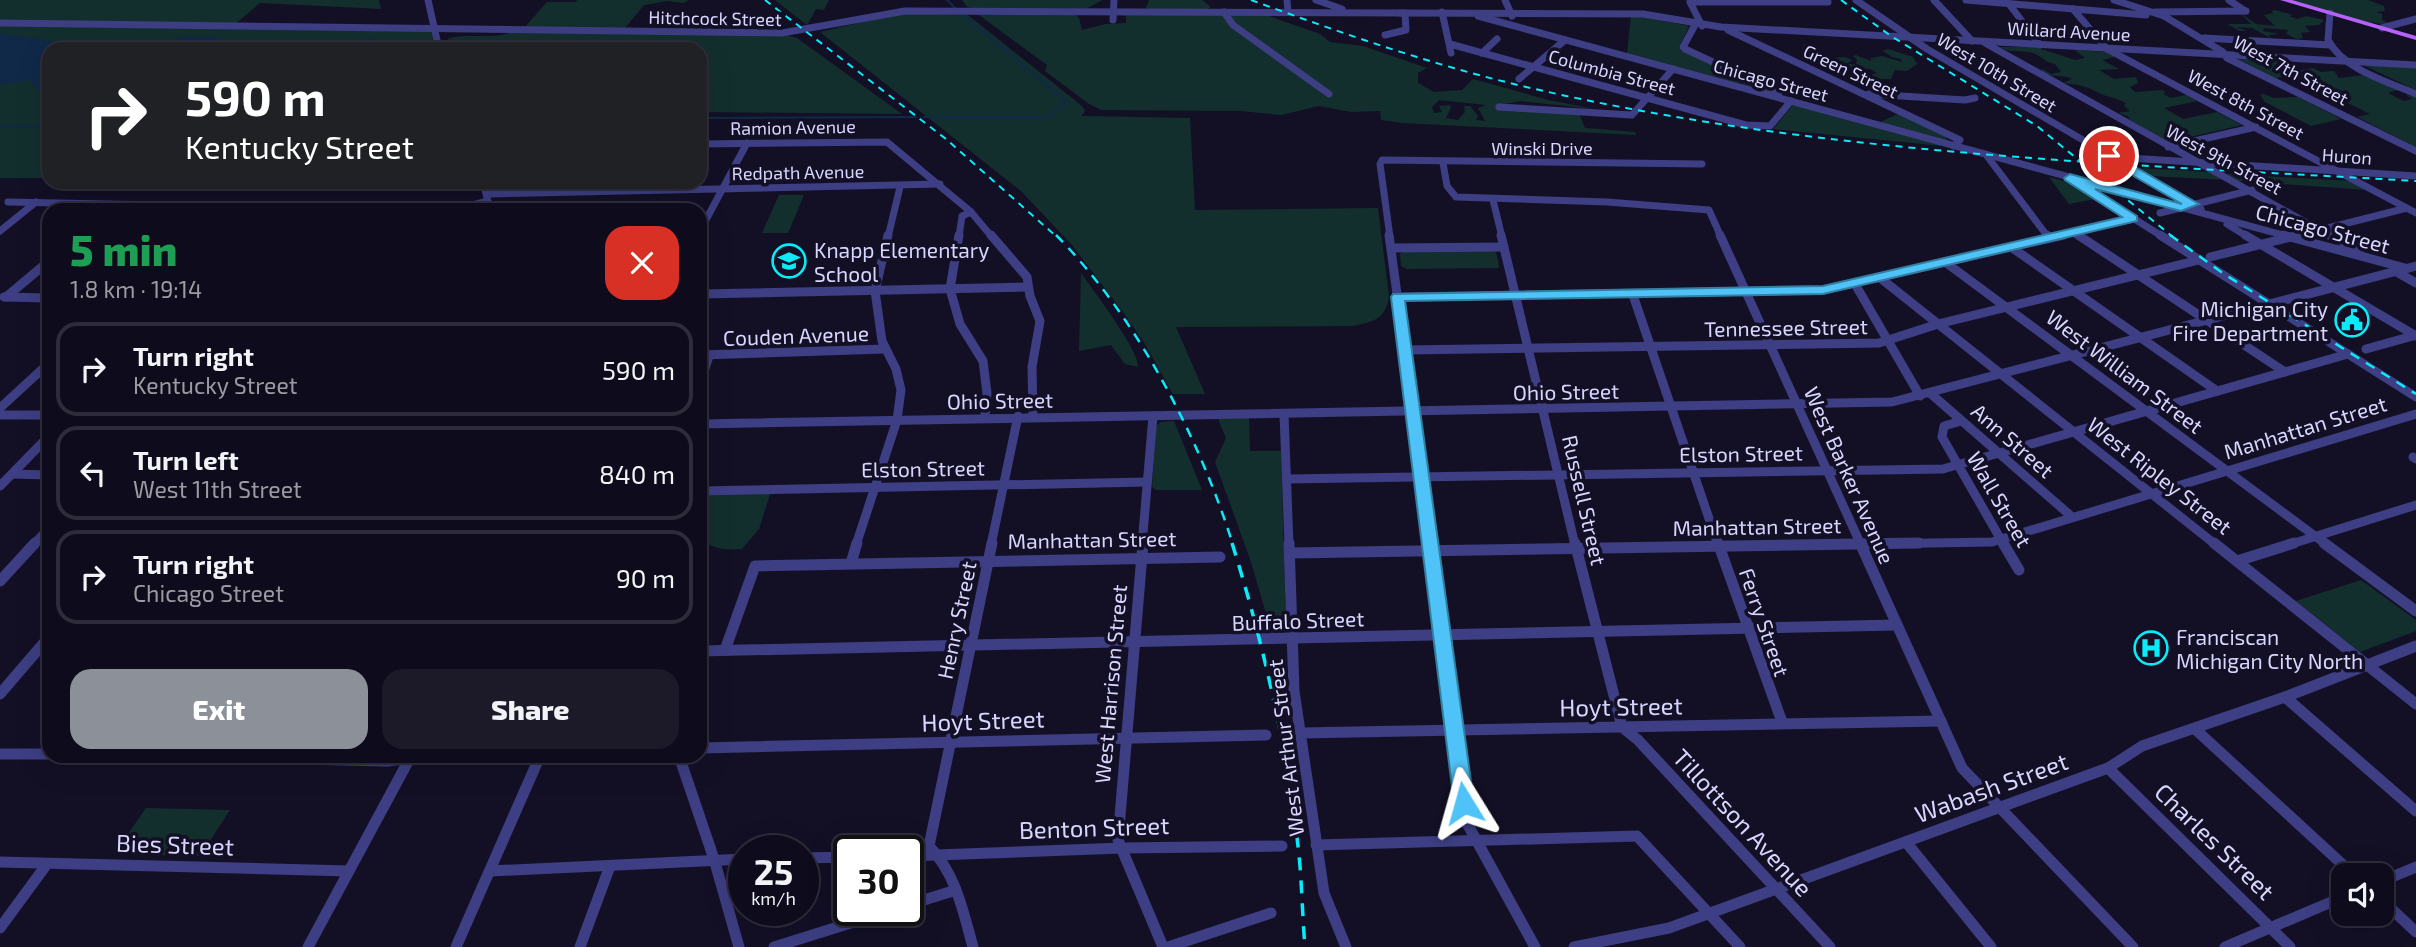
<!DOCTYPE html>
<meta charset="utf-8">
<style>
:root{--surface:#0e0c1c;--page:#1c1a29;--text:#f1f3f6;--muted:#9b9ba3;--line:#2e2c3b;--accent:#8c9099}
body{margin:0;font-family:"Exo 2",sans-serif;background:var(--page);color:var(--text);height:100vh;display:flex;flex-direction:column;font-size:26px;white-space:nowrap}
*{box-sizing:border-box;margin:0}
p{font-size:23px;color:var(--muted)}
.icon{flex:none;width:38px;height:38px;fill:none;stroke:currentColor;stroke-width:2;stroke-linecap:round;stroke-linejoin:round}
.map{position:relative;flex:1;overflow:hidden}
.drawer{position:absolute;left:42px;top:203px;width:665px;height:560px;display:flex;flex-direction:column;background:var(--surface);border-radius:21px;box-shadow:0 7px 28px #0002,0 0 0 2px var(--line)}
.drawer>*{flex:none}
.hud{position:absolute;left:42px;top:42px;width:665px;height:147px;border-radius:21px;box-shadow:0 7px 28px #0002,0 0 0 2px var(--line);background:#202124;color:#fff;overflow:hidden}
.controls{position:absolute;left:2331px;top:863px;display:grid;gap:14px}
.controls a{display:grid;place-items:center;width:63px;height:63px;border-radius:14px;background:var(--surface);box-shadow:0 7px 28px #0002,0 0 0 2px var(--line);font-size:35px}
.speed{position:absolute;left:728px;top:835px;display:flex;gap:14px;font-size:35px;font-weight:700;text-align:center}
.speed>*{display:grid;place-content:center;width:91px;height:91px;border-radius:50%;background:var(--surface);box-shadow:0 7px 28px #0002,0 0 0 2px var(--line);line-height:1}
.speed small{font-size:18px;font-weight:400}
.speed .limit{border:4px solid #111;border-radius:10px;background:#fff;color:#111}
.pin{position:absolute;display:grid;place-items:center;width:60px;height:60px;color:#fff;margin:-30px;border:4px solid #fff;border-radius:50%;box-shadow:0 2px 7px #0007}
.me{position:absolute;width:77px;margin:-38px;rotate:352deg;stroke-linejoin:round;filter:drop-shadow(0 0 5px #0008)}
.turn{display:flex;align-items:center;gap:24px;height:147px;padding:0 28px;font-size:32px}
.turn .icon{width:91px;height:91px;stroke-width:2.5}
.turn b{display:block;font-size:49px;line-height:60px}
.round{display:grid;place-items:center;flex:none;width:74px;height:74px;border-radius:21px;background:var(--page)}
.summary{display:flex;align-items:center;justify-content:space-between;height:119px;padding:0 28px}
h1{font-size:42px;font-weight:800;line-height:52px;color:#1e9e55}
.action{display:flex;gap:14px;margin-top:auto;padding:14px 28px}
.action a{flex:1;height:80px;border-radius:21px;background:var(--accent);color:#fff;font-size:28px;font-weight:800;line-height:80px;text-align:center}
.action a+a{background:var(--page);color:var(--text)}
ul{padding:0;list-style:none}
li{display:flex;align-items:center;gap:21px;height:94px;margin:0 14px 10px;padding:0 14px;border:4px solid var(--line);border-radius:21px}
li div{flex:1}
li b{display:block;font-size:26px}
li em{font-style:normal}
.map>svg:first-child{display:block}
.green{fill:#132f2d;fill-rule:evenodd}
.water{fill:#102949}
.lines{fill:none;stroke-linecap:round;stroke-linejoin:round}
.stream{stroke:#102949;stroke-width:2}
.minor-far2{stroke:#3d3e83;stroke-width:7}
.minor-far1{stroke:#3d3e83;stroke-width:9}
.minor{stroke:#3d3e83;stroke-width:11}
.major{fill:#b861f9;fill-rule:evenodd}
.rail-far2{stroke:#09ebf6;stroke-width:2;stroke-dasharray:7 6;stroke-linecap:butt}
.rail-far1{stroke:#09ebf6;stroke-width:2.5;stroke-dasharray:10 8;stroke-linecap:butt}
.rail{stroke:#09ebf6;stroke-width:3.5;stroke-dasharray:13 10;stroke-linecap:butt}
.route{fill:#4fc3f7;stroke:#337fa1;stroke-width:2}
.labels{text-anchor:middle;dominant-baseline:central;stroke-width:7;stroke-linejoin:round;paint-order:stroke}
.far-street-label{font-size:18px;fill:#d8d6fe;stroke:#131026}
.street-label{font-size:21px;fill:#d8d6fe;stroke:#131026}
.poi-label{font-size:21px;fill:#d8d6fe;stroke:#131026;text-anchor:start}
.near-street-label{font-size:24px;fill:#d8d6fe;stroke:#131026}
</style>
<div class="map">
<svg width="2416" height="947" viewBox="0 0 2416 947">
<rect width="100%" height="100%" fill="#131026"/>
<g class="green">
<path d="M0,0H379L381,9L260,3L234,25L0,21Z"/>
<path d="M578,0H688L684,3L667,1L644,5L625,28L525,27L547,2H575Z"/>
<path d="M775,0H829L824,10L816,9L807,25Z"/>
<path d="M962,0H1102L1088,8L977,9L967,7Z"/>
<path d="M1149,0H1202L1211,7L1207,9H1150L1146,8Z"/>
<path d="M2288,0H2368L2384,6L2385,11L2376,12L2382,14V20L2394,26L2363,21Z"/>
<path d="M2275,10L2293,15L2289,16L2297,19L2306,16L2324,20L2319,25L2305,26L2310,32L2301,33L2303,38L2297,39L2286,34L2288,30L2264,28L2263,31L2279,34L2268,35L2272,39L2252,28L2236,27L2247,31H2239L2228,24H2251L2242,15L2234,14L2240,13L2256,24L2275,26L2264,15L2273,13L2272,11Z"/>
<path d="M901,13L968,15L1082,106L1085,111L1081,116L1190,118L1195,210L1378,208L1389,296C1386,319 1374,322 1352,326L1176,327L1205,394H1173L1145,344L1123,312L1072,245L1021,191L820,32Z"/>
<path d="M1073,13L1079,18L1082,30L1106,24L1126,23V14L1266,15L1320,34L1330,42L1363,46L1427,68L1418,73V83L1434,92L1462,90L1473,79L1548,100L1595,109L1520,101L1500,105L1579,113L1585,128L1635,132L1636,135L1402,123L1381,120L1380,111L1351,112L1319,106L1281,115L1241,111L1102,110L1089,104L1045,71L1047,65L979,15ZM1439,100L1486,105L1478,108L1485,121L1476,120L1478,116L1470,106H1464L1465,112L1458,120L1446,118L1451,108L1450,105L1439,106L1442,112L1434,113L1432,107Z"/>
<path d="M1631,15L1689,26L1679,47L1681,51L1765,90L1627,54Z"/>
<path d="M0,26L432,31L435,49H49V178H0Z"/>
<path d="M514,31L785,35L797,38L902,114L700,112V49H447L445,43L449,38C470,33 495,40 514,31Z"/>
<path d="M1804,44L1817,48L1815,52L1822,59L1845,57L1852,60L1848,63L1826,62L1829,64H1856L1857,60L1853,56L1856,55L1871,61V58L1882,56L1902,62L1901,59L1892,57L1883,51L1888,49L1913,57L1917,64L1907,71L1895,70L1891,79H1877L1882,87C1874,88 1866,87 1863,78L1877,73L1870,69L1829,67L1811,59L1812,55L1802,49Z"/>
<path d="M1999,47H2035L2075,60L2085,58L2075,50L2106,52L2115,57L2102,60L2119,69L2099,70L2114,79L2136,77L2138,83L2130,87L2135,92L2162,90L2166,93L2163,94L2171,98L2186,95L2197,101L2164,108L2183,119L2217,112L2242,125L2168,142L2130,120L2128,116L2118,113L2130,111L2124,106L2126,103C2118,98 2104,96 2099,93C2089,87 2077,84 2063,83L2072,79C2061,73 2051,80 2041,70L2043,69L2051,74L2061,72L2055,64C2045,63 2039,53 2028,52C2016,50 2010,53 1999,47Z"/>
<path d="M2238,59L2282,61L2301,70L2313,68L2321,72L2334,71L2339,78L2364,75L2401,89L2388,93L2404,101L2412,99L2406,95L2416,96V147L2357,117L2370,114L2291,75L2276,78Z"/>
<path d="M2363,65L2416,68V90Z"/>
<path d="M2264,94L2273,98L2298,97L2341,119L2311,126L2265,102L2260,95Z"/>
<path d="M1793,105L1940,145L1942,146L1773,129Z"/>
<path d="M1898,114L1945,136L1947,140L1878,123Z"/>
<path d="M2137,168L2211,172L2228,180L2151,176Z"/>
<path d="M2226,174L2351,181L2368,190L2239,181Z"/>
<path d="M2049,177L2068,182L2095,199L2069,204Z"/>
<path d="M779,195H804L788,233H762Z"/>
<path d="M1404,251H1492L1496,252L1499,266L1498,268L1407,269L1401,266L1400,254Z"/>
<path d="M1081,273C1092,289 1140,351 1138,367L1125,364L1111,345L1079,351Z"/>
<path d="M1220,418H1249L1250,451H1281L1286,626L1282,632L1272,634L1251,562L1215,462L1226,438L1218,419Z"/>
<path d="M1174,421L1202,490H1156L1152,487L1156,426L1161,422Z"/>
<path d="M770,494L759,529L742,549C724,550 715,550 700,538V495Z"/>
<path d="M2361,580L2416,620V631L2360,652L2296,601Z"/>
<path d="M146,808L230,810L200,856L114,854Z"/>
</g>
<g class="water">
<path d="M0,34C29,35 56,44 85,49H49V102L29,80L0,85Z"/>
<path d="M184,37H221L192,49H137Z"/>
<path d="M370,39L403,44L405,49H224Z"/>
</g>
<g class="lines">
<g class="stream">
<path d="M947,0L956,9"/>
<path d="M924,117H1049L1066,101L960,13"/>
<path d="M700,118L916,117"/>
<path d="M0,127L49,126"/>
</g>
<g class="minor-far2">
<path d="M428,0L439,49"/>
<path d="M1287,0L1288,12"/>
<path d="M1316,0L1342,9"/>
<path d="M1505,0L1512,16"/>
<path d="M1856,0L1927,49L2201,209"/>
<path d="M1934,0L1972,41"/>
<path d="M1966,0L2146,15"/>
<path d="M2114,0L2164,16L2223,52L2227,58L2416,151"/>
<path d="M2229,0L2245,11"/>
<path d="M2009,4L2040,45"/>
<path d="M2073,9L2107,49L2416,213"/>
<path d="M1224,12L1233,25L1329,94"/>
<path d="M1442,12L1451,53"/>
<path d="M2155,12L2246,11"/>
<path d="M2330,13L2328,40C2344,70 2386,81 2416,94"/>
<path d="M1478,16L2290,237"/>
<path d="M1113,20L1114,0"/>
<path d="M0,23L782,33L905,11L1643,14L1721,27L2416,65"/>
<path d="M1695,25L1683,47L1685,49L1779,93"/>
<path d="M1702,26L1690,2H1828"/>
<path d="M2382,28L2416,19"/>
<path d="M1728,30L1960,140L1954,146"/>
<path d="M1385,35L1406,30L1405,13H1400"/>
<path d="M2204,38L2330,45"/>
<path d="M1985,43L2332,237"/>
<path d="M1450,44L1746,125L1770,126L1791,101"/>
<path d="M1482,53L1497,39"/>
<path d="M1519,79L1565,40"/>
<path d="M1869,94L1965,100L1975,98"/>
<path d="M1499,107L1632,115L1673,69"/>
<path d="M700,144L887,142L971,212L992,237"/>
<path d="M2168,147L2256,127"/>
<path d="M1987,156L2048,237"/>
<path d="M2113,157L2416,176"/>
<path d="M1443,163L1447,186L1456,197L1607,202L1709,210L1721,237"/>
<path d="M2073,180L2163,237"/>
<path d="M483,182L490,210"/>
<path d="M487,194L940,184"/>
<path d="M1493,200L1502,237"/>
<path d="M8,202L406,210"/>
<path d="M453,210L488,201"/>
<path d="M2160,213L2252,190"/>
<path d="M2227,224L2248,237"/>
<path d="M0,231L36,202"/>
<path d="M700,231L747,143"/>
<path d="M2074,232L2081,237"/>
<path d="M888,237L900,187"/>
<path d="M959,237L962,216L971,212"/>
<path d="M1390,237L1380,164L1382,160L1702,164"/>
<path d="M2056,237L2133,219"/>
<path d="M2292,237L2407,208"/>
</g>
<g class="minor-far1">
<path d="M959,235L950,289L960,324L983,361L987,393L985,417"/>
<path d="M991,235L1027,277L1030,296L1040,321L1032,367L1033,416"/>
<path d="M1389,235L1431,545"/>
<path d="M1501,235L1575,545"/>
<path d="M1720,235L1861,545"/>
<path d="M2047,235L2049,238"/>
<path d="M2078,235L2285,372"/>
<path d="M2160,235L2416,397"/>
<path d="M2245,235L2416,336"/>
<path d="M2283,235L2405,268"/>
<path d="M2329,235L2360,252"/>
<path d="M2011,247L2217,391"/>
<path d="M1391,248L1504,247"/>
<path d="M2210,257L2299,235"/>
<path d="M1945,262L2327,545"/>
<path d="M2395,271L2416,283"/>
<path d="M1879,277L2216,545"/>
<path d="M1855,284L1920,396"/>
<path d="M700,294L1028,287"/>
<path d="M1633,295L1718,545"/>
<path d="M4,297L49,298"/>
<path d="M6,297L49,261"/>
<path d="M1398,297L1823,290L2064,235"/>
<path d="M2366,349L2416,335"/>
<path d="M1405,350L1879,343L1938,324L2199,260"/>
<path d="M700,355L885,349"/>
<path d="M700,384L709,356"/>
<path d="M1930,393L2071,516"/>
<path d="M0,408L49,363"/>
<path d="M1284,414L1289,545"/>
<path d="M0,415H49"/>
<path d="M1961,421L1944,426L1942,437L2004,545"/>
<path d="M700,424L1892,402L2416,266"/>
<path d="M2413,457L2416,459"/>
<path d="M13,474L49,475"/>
<path d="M1287,479L1943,469L2348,354"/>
<path d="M0,486L49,436"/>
<path d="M700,491L1147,482"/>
<path d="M33,545L49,528"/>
<path d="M856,545L897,420L901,390L896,369L882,341L875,291L888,235"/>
<path d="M991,545L1018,416"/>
<path d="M1142,545L1153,416"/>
<path d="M1808,545L1992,542L2416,414"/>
<path d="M2288,545L2416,505"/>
</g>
<g class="minor">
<path d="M1143,543L1118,840L1163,947"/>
<path d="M1289,543L1294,691L1324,893L1346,947"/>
<path d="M1430,543L1468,825L1535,947"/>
<path d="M1575,543L1622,727L1638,740L1830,947"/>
<path d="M1718,543L1782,722"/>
<path d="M1860,543L1962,768L2133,947"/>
<path d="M2003,543L2019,570"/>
<path d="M2214,543L2416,704"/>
<path d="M2324,543L2416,611"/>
<path d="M1290,553L1919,543"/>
<path d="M2237,561L2294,543"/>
<path d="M851,563L857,543"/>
<path d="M0,581L35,543"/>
<path d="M725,650L755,566L1220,557"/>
<path d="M700,651L1897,625"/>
<path d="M0,694L49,637"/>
<path d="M2285,697L2416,811"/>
<path d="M2195,729L2354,875"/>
<path d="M1301,733L1941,721"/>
<path d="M700,748L1266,735"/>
<path d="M0,754H49"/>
<path d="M163,756L387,761L428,756"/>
<path d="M679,756L714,859L739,947"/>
<path d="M2108,768L2290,947"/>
<path d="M1906,842L1991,947"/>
<path d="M1316,845L1637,836L1740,947"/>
<path d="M908,856L1122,848L1282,846"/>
<path d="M803,858L849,857"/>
<path d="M0,862L349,871"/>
<path d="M490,871L744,859"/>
<path d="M2382,881L2416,867"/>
<path d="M2382,900L2416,932"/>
<path d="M908,905L956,890"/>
<path d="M0,928L47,864"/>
<path d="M308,947L411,756"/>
<path d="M456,947L540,756"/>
<path d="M580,947L610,866"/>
<path d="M774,947L892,910"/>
<path d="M973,947C963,911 956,874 929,846L992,543"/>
<path d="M1168,947L1271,913"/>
<path d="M1574,947L1669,928L2108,768L2142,746L2285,697L2416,646"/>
<path d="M2225,947L2343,897"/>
</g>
<path class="major" d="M2280,0H2292L2416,36V40Z"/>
<g class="rail-far2">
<path d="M765,0L946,139L1057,237"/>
<path d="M1251,0C1344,34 1438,67 1535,89C1823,155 2122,164 2416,181"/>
<path d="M1841,0L1891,36L2037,126L2173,237"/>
</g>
<g class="rail-far1">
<path d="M1056,235C1136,316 1199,436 1233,545"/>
<path d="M2170,235L2224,274L2416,394"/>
</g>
<path class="rail" d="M1232,543C1263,642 1286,743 1298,846C1302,879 1302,913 1305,947"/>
</g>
<path class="route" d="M2104,154H2113L2199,204L2181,211L2095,189L2137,216V221L1823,294L1405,301L1474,803L1471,810L1464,812L1457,810L1454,803L1391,297L1393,294L1823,286L2122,217L2065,180L2064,178L2070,174L2182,204L2104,159Z"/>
<defs>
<symbol id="school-ring" viewBox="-11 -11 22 22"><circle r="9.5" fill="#131026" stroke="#09ebf6" stroke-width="1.5"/><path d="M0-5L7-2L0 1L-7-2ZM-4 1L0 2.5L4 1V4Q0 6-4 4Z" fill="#09ebf6"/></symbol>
<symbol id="civic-ring" viewBox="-11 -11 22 22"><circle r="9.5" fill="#131026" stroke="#09ebf6" stroke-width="1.5"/><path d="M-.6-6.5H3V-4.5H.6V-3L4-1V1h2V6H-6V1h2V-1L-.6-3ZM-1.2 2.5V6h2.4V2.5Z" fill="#09ebf6"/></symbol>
<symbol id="hospital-ring" viewBox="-11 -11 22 22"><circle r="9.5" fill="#131026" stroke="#09ebf6" stroke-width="1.5"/><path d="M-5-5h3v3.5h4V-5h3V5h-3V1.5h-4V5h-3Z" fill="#09ebf6"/></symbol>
</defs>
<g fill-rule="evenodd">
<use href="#school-ring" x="770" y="242" width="38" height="38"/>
<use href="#civic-ring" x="2333" y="301" width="38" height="38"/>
<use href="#hospital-ring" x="2132" y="629" width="38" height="38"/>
</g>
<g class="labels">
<g class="far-street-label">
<text transform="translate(715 18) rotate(1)">Hitchcock Street</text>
<text transform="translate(2069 31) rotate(3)">Willard Avenue</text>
<text transform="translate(2291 70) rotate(28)">West 7th Street</text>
<text transform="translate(1851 71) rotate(25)">Green Street</text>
<text transform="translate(1612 72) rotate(15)">Columbia Street</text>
<text transform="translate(1997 72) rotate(31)">West 10th Street</text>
<text transform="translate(1771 80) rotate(15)">Chicago Street</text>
<text transform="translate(2246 104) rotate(28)">West 8th Street</text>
<text transform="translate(793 127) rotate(-1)">Ramion Avenue</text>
<text x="1542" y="148">Winski Drive</text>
<text transform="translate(2347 156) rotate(4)">Huron</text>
<text transform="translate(2224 159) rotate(28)">West 9th Street</text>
<text transform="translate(798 172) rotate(-1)">Redpath Avenue</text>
</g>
<g class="street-label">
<text transform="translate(2323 228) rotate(15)">Chicago Street</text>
<text transform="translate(1786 327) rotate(-1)">Tennessee Street</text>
<text transform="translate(796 335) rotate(-2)">Couden Avenue</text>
<text transform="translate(2125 371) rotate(37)">West William Street</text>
<text transform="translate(1566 391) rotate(-1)">Ohio Street</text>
<text transform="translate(1000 400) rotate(-1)">Ohio Street</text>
<text transform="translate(2305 427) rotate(-17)">Manhattan Street</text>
<text transform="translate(2013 440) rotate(41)">Ann Street</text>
<text transform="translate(1741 453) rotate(-1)">Elston Street</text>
<text transform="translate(923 468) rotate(-1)">Elston Street</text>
<text transform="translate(1850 475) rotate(66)">West Barker Avenue</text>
<text transform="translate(2160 475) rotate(38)">West Ripley Street</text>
<text transform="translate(2000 499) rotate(60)">Wall Street</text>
<text transform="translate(1585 500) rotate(77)">Russell Street</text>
<text transform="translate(1757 526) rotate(-1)">Manhattan Street</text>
<text transform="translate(1092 539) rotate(-1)">Manhattan Street</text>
<text transform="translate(956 620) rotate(-78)">Henry Street</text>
<text transform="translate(1298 620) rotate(-2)">Buffalo Street</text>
<text transform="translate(1765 622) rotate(71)">Ferry Street</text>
<text transform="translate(1110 684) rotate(-85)">West Harrison Street</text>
<text transform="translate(1285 748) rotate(-97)">West Arthur Street</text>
</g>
<g class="poi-label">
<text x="814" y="249">Knapp Elementary<tspan x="814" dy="24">School</tspan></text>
<text x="2328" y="308" text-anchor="end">Michigan City<tspan x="2328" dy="24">Fire Department</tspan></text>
<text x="2176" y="636">Franciscan<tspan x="2176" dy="24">Michigan City North</tspan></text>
</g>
<g class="near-street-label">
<text transform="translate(1621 706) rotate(-1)">Hoyt Street</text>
<text transform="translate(983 720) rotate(-2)">Hoyt Street</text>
<text transform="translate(1991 787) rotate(-20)">Wabash Street</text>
<text transform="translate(1743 822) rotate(47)">Tillottson Avenue</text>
<text transform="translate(1094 827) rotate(-2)">Benton Street</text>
<text transform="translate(2215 841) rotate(44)">Charles Street</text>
<text transform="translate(175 844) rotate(2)">Bies Street</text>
</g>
</g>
</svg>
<div class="controls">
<a><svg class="icon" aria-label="sound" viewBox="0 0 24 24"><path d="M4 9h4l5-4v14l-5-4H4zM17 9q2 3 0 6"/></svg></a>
</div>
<div class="speed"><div>25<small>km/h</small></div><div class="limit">30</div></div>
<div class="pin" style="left:2109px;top:156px;background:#d93025"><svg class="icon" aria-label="arrive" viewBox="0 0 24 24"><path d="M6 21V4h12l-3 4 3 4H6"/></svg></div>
<svg class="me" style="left:1464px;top:803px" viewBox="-20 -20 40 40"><path d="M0-17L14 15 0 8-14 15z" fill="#4fc3f7" stroke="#fff" stroke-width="4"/></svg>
<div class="hud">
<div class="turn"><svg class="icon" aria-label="right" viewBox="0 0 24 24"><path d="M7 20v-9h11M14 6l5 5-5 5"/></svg><div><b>590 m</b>Kentucky Street</div></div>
</div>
<section class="drawer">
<div class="summary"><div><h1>5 min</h1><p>1.8 km · 19:14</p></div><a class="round" style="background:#d93025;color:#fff"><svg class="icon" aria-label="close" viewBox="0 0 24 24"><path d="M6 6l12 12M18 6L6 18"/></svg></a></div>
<ul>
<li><svg class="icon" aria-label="right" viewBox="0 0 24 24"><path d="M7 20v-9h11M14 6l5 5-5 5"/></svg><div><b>Turn right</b><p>Kentucky Street</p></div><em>590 m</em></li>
<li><svg class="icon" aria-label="left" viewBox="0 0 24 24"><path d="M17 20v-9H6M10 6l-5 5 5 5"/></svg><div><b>Turn left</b><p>West 11th Street</p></div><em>840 m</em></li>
<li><svg class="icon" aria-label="right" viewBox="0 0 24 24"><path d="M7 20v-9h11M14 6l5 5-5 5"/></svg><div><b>Turn right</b><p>Chicago Street</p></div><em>90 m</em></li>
</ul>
<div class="action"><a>Exit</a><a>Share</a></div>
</section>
</div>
